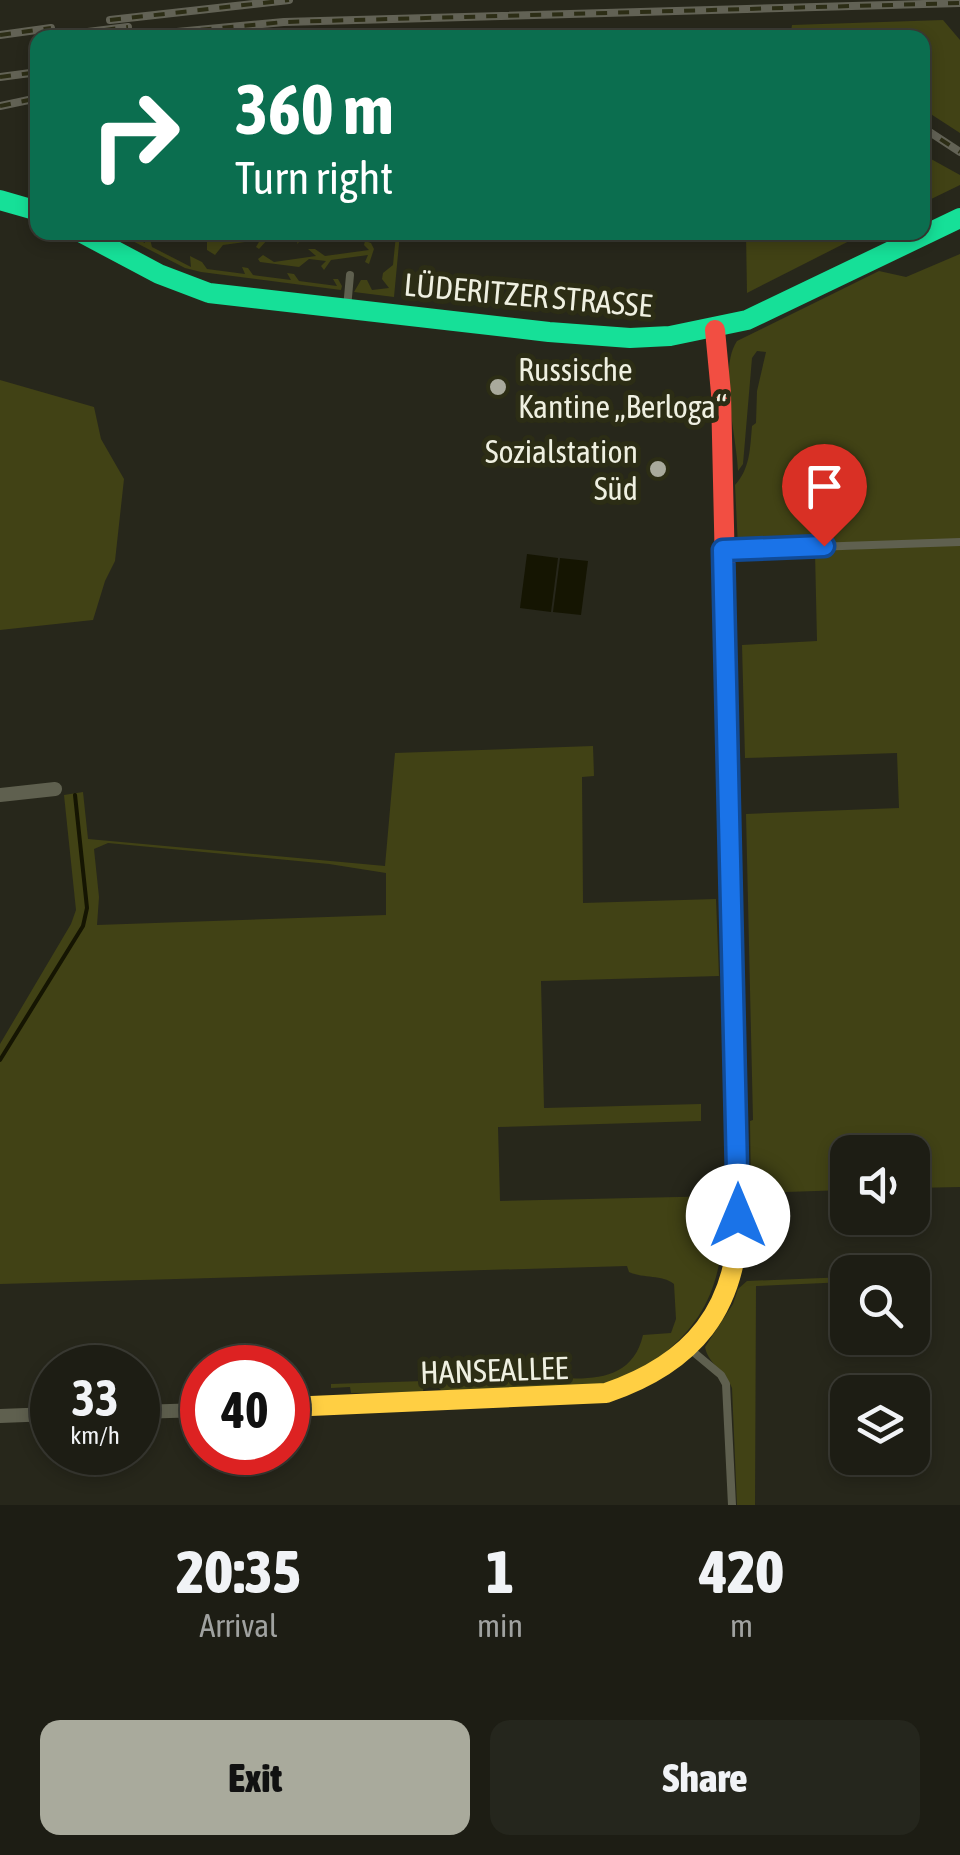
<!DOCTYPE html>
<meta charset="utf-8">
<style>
:root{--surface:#1d1d14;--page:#25261d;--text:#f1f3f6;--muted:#a0a2a0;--line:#3b3b34;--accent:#a9aa9c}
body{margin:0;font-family:"Asap Condensed",sans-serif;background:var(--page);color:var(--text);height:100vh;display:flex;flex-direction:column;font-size:38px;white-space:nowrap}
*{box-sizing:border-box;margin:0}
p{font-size:32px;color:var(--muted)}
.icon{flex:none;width:55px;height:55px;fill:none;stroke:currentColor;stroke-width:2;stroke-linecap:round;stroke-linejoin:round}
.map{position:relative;height:1505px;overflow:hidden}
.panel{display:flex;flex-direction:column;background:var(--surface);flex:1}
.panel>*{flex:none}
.banner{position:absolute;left:30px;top:30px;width:900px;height:210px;border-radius:20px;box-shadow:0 5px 15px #0003,0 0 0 2px var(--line);background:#0b6e4f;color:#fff;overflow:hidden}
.fabs{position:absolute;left:830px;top:1135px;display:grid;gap:20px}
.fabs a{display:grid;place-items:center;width:100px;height:100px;border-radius:20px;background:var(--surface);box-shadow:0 5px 15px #0003,0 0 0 2px var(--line);font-size:50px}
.speed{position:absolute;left:30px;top:1345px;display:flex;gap:20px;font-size:50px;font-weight:700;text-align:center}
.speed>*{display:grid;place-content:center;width:130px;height:130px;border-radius:50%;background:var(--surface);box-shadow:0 5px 15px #0003,0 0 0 2px var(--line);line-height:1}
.speed small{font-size:25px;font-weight:400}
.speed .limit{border:15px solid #d22;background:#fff;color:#111}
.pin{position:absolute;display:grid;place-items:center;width:85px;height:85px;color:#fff;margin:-102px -42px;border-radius:50% 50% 50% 0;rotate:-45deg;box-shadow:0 0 10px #0007}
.pin .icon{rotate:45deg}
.me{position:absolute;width:110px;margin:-55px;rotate:0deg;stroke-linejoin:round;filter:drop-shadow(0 0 8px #0008)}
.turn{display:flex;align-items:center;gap:35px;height:210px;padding:0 40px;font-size:45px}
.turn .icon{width:130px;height:130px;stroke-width:2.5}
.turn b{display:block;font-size:70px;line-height:85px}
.eta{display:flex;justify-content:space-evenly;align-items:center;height:170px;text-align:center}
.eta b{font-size:60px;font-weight:800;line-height:70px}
.button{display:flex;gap:20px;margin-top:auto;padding:20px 40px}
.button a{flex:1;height:115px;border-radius:20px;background:var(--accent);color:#111;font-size:40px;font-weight:800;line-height:115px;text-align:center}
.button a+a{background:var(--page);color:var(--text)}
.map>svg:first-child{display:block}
.green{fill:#414215;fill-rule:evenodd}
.water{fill:#151502}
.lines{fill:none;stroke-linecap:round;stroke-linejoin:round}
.stream{stroke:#151502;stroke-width:4}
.lane{stroke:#5f604f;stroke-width:8}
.street{stroke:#5f604f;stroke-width:14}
.fast{stroke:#16e098;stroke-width:20}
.slow{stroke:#ffcf43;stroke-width:20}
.jam{stroke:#f24e42;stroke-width:20}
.rail-casing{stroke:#626255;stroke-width:8}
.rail{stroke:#2c2d15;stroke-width:4;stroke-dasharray:11;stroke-linecap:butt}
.route-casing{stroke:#114b97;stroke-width:25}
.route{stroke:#1a73e8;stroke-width:18}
.poi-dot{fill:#a9aa9c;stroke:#2c2d15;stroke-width:4}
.labels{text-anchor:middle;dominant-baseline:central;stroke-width:10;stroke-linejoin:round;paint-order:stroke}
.street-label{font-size:32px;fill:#eff0e1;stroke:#2c2d15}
.poi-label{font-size:32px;fill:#eff0e1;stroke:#2c2d15;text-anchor:start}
</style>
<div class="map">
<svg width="960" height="1505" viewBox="0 0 960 1505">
<rect width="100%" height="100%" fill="#27271b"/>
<g class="green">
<path d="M943,20L960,40V133L923,109L922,38L790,37L792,25Z"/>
<path d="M922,154L960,175V185L923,203Z"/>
<path d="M284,232L319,233L307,234L297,244L299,235L268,239L259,249L256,247L260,240L223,245L215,255L207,250V240L215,233L221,234L218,241L248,237L252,233H258L256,236Z"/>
<path d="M117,233H124L145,243L144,233L149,235L152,247L191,267L190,256L202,262L207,269L245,274L242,267L248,268L253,275L291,280L287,273L294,274L299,281L337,286L333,279H338L342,286L341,290L201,272L185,268Z"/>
<path d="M389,233H400L394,297L354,292L361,280H367L372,290L389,288L382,279L383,273L393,265L396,235L386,241Z"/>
<path d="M746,233V232L865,233L747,293Z"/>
<path d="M365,241L371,243L374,249L369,264L365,262L368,255L331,260L324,270L321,266L326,261L309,259L299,267L260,262L258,259L263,255L274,262L316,256L308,249H315L325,256L369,250L364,245Z"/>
<path d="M960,254V539L738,547L735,485C750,469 750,449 752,426L756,423L757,391L766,352L757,351L752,358L743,464L738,471C737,437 718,369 737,341L879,271L906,277Z"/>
<path d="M0,380L94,407L101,439L124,479L115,561L105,581L93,620L0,630Z"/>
<path d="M960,545V1187L913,1188L912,1152H848L847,1190L751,1193L750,1121L753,1120L746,814L899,808L897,753L745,758L742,645L817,641L815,552L740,554Z"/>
<path d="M593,746L594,776L582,777L583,903L716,899L719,976L541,981L544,1108L701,1104V1121L498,1127L500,1201L724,1196C724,1265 717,1314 657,1359L656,1364L614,1383L546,1390H441L436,1385L443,1373C464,1385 490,1375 513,1375C560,1375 629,1396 643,1335L671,1333L676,1319L674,1284C662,1274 644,1279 629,1272L627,1266L0,1284V1044L71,924L76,910L64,795L83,792L88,839L385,866L395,753ZM108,843L329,864L386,873V915L97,925L99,897L94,849Z"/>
<path d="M847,1277V1282L756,1286L755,1505H737L732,1388C726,1372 708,1364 705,1347L733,1304L738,1289L747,1281Z"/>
<path d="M424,1381L423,1392L351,1393L350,1387L331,1388V1384Z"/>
</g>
<g class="water">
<path d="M527,554L558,558L551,612L520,608Z"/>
<path d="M560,558L588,561L581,615L553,612Z"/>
</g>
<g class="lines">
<path class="stream" d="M0,1060L83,926L87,908L75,795"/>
<g class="lane">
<path d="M347,308L350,275"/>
<path d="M725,550L960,542"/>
<path d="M691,1350L721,1375L726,1384L732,1505"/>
</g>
<g class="street">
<path d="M0,795L55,789"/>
<path d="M138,1412L202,1410"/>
<path d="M0,1416L52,1414"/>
</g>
<g class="fast">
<path d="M0,200L38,211"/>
<path d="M80,232L159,274L209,293L549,332L630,338L670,336L747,320L960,218"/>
<path d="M726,614L739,1216"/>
</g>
<path class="slow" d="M288,1407L606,1393C694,1363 737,1309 739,1216"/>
<path class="jam" d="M715,330L721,393L726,614"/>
<defs>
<g id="rail">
<path d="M110,20L289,0"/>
<path d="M0,35L51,28"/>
<path d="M39,38L128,27"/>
<path d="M113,38L284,22L960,3"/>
<path d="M0,77L38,72"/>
<path d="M0,106L38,98"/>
<path d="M922,127L960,152"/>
</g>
</defs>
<use href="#rail" class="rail-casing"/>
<use href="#rail" class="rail"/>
</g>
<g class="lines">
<defs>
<path id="route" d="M738,1216L723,550L824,546"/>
</defs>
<use href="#route" class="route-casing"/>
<use href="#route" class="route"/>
</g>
<g class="poi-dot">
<circle cx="498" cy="387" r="10"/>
<circle cx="658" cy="469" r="10"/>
</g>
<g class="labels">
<g class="street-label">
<text transform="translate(528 295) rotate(5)">LÜDERITZER STRASSE</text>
<text transform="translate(494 1370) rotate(-2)">HANSEALLEE</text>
</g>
<g class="poi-label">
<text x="518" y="369">Russische<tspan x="518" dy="37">Kantine „Berloga“</tspan></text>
<text x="638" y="451" text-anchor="end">Sozialstation<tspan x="638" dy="37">Süd</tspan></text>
</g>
</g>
</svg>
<div class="fabs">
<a><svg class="icon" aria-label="sound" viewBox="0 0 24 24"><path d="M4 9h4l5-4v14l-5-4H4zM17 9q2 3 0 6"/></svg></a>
<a><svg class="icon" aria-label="search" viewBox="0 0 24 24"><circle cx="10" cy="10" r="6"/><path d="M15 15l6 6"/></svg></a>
<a><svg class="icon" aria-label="layers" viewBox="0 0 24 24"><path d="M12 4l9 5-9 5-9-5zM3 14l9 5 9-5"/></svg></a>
</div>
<div class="speed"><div>33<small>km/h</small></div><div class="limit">40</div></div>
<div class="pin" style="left:824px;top:546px;background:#d93025"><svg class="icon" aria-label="arrive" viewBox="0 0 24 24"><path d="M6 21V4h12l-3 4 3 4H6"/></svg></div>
<svg class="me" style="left:738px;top:1216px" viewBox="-20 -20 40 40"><circle r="19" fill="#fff"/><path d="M0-13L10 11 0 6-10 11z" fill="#1a73e8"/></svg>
<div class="banner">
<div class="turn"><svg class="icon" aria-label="right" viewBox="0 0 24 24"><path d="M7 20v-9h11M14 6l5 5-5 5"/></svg><div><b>360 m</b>Turn right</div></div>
</div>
</div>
<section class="panel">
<div class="eta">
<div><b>20:35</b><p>Arrival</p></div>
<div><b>1</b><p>min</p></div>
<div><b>420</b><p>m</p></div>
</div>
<div class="button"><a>Exit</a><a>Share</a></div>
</section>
